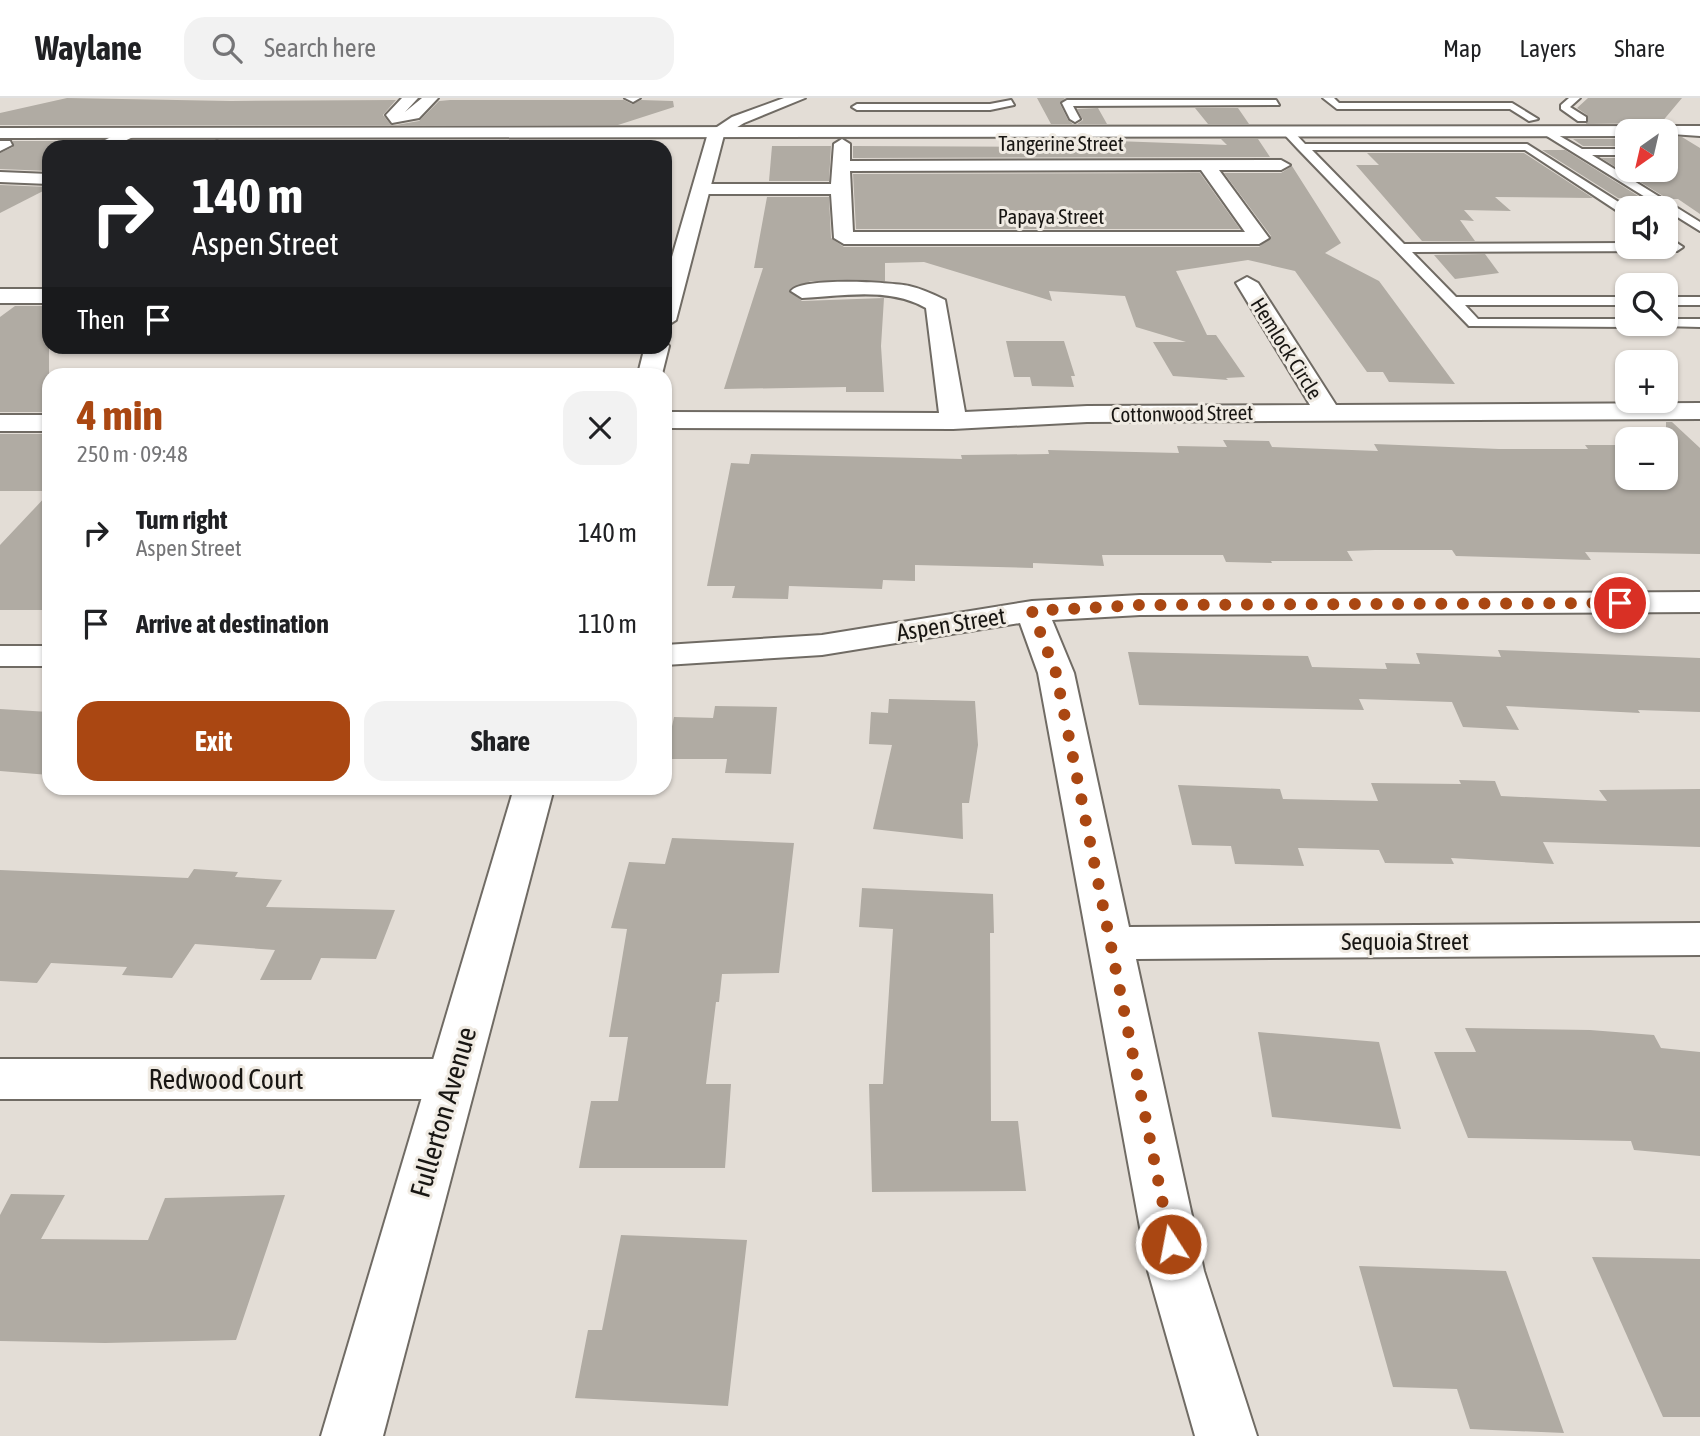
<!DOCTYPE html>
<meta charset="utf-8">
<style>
:root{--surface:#fff;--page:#f2f2f2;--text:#202124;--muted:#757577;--line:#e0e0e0;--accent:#aa4712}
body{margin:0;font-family:"Asap Condensed",sans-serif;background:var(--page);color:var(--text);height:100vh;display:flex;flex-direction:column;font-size:26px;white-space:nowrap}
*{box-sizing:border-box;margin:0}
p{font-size:23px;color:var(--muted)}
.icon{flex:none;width:38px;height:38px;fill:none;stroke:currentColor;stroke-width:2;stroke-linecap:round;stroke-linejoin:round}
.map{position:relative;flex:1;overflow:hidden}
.details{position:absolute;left:42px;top:270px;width:630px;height:427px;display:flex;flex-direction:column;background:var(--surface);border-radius:21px;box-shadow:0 2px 5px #0004}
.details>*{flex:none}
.banner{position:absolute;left:42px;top:42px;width:630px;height:214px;border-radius:21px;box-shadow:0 2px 5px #0004;background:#202124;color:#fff;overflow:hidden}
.needle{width:46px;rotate:214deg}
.fabs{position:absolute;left:1615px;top:21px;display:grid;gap:14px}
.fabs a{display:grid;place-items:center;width:63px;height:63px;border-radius:14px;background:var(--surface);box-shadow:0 2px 5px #0004;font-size:35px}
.pin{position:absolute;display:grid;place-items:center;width:60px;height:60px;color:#fff;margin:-30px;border:4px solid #fff;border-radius:50%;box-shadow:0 2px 7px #0007}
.me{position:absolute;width:77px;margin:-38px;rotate:349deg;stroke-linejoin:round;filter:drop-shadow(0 0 5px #0008)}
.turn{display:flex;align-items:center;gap:24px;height:147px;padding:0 35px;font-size:32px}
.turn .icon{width:91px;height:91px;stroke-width:2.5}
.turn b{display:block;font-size:49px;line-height:60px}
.then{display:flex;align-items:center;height:66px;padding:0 35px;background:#0003;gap:14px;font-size:26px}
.round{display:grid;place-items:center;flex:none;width:74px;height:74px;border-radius:21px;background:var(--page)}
.summary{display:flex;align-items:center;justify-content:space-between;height:119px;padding:0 35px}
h1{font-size:42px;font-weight:700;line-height:52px;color:var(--accent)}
.primary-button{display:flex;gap:14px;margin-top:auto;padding:14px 35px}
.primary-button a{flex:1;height:80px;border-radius:21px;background:var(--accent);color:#fff;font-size:28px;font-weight:700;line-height:80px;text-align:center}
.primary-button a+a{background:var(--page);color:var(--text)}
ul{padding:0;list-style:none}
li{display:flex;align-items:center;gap:21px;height:91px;padding:0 35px}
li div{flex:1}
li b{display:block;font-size:26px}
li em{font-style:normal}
header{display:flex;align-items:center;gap:42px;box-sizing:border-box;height:98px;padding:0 35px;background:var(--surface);border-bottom:2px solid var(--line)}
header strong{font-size:33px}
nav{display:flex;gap:38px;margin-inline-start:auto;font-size:24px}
.search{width:490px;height:63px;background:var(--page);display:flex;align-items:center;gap:18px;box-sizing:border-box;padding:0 24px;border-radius:21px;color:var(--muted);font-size:26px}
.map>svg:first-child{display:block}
.building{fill:#b0aba3}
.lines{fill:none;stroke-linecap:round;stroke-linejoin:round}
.service-casing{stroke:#706b64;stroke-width:4}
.minor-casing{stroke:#706b64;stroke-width:4}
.secondary-casing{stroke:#706b64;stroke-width:4}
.primary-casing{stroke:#706b64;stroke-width:4}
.service{fill:#fff;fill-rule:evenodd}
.minor{fill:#fff;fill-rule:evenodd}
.secondary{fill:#fff;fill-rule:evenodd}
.primary{fill:#fff;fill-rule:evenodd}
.route{stroke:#aa4712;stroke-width:12;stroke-dasharray:0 21.6}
.labels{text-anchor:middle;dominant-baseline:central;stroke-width:6;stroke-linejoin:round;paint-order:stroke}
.far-street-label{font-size:21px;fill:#181613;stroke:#f0ebe3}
.street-label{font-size:24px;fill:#181613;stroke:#f0ebe3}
.near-street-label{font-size:28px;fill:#181613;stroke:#f0ebe3}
</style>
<header>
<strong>Waylane</strong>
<div class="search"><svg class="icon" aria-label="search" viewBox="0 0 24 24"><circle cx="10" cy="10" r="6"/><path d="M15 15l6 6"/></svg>Search here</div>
<nav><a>Map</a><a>Layers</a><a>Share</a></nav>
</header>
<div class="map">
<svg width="1700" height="1338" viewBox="0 0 1700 1338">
<rect width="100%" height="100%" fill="#e3ddd6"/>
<g class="building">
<path d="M67,0L231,3L396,2L383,17L391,27H0V15Z"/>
<path d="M1037,0H1065L1060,6L1068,22L1073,26H1051Z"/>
<path d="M1588,0H1682L1661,25L1586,26L1587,17L1577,10Z"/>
<path d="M450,2H624L632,6L641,2L673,3L674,9L618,27H396L419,23L439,3Z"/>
<path d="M1098,10L1107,26H1077L1083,22L1077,11Z"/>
<path d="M1195,10H1238L1249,26H1208Z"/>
<path d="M1666,38L1682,39L1700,50V116L1678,101H1668L1601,60H1628V72H1666Z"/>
<path d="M1059,41L1227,47L1221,41H1258L1270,59L853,60V48L1063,49Z"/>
<path d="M1573,41H1628V48H1583Z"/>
<path d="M132,42H213L205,49H118Z"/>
<path d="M221,42H569L546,49H227Z"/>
<path d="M13,43H98L89,49H49V73L0,71V55L13,49Z"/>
<path d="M772,48H831L829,83H769Z"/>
<path d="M1542,52H1565L1643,101L1618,100Z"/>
<path d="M1367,55H1524L1593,100L1495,99L1511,113L1464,112L1474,123L1460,122L1475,143H1422L1356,67H1379Z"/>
<path d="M1292,68L1341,145L1325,155L1379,183L1455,286L1389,284L1383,274H1367L1295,173L1248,162L1176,173L1207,237H1216L1245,279L1226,280L1228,282L1173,278L1153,244H1186L1136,229L1125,198L1049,193L1052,203L924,164L885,165V183H811L789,192L802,203L884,200L881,248L884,294H846V289L724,291L763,170H754L767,99H829L831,140L844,149H1259L1271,138L1224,75H1281Z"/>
<path d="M1200,75L1240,131H856L853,76Z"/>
<path d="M0,87L49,89V90L0,115Z"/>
<path d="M1485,156L1499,175L1455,181L1434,157Z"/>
<path d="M15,208H49V314H0V219Z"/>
<path d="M1006,243H1064L1075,278H1071L1074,289L1032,288L1030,279H1014Z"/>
<path d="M1666,324H1672L1700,350V456L1585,454L1591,462L1456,458L1452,452H1375L1347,453L1353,463H1271L1272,465L1226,464L1223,457H1102L1104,468L1033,465V470L915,467V483L883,482L882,491L789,488L788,501L732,500L735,488H707L731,365L749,366L751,356L962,361L961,357L1049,356L1048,352L1179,355L1177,348L1227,349L1223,342L1269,343L1272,349L1378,353L1374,346L1499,351H1588L1585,347H1628V380H1666Z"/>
<rect x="0" y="336" width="49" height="57"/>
<path d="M49,395V512H0V447Z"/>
<path d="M1498,552L1700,560V614L1638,612L1640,615L1506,608L1519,632L1463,629L1452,604L1359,601L1364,612L1139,607L1128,554L1308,558L1312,569L1387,571L1385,565L1420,566L1416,555L1501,559Z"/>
<path d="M889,601L975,603L978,647L969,705H962L963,741L873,731L892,647L869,646L871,614L888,615Z"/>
<path d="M715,608L777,609L771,676L725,675L727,661H665L674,619L713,620Z"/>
<path d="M0,611L49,614V677L0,673Z"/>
<path d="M1459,682L1495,683L1501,698L1607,703L1599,692L1700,691V749L1543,744L1554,766L1451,760L1454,766L1385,765L1379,752L1298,750L1304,768L1235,766L1231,748L1192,747L1178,687L1280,691L1283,701L1378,703L1371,685L1461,686Z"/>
<path d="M672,740L794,745L779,875L722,876L719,904H716L706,986H731L725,1070H579L591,1003H618L628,939H609L627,831L611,830L629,764L665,766Z"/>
<path d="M194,771L238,774L235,779L282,782L266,809L395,812L376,861L321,860L311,882H260L275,852L195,846L172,880L122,877L127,869L51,865L37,885L0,883V772L188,780Z"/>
<path d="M862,790L993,796L994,835H990L991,1023H1018L1026,1093L872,1094L869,986H883L893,831L859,829Z"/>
<path d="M1465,930L1590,932L1654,937L1661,950L1700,954V1058L1634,1052L1631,1043L1468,1040L1434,954H1476Z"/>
<path d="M1258,934L1379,944L1401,1031L1272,1019Z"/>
<path d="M11,1096L65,1097L41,1141L148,1142L165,1100L285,1097L236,1242L105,1245L0,1243V1117Z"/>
<path d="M621,1137L747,1142L728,1308L575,1300L588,1232H602Z"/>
<path d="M1592,1159L1700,1161V1319H1663Z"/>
<path d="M1359,1168L1506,1173L1564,1335L1470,1331L1457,1291L1393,1289Z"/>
</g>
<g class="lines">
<defs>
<g id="service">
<path d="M1323,0H1334L1339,5H1512L1538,21L1529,23L1510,11H1337Z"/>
<path d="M1569,0H1580L1570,9L1586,19V23H1578L1561,11V7Z"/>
<path d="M1011,2L1014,7L990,12H857L852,9L857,6H990Z"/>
<path d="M1276,2L1279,7L1073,8L1080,21L1075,24L1070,21L1062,5L1067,2Z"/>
<path d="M1546,30L1582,51H1628V57H1592L1700,124V133L1542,35L1541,33Z"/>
<path d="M1283,31H1291L1305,46H1527L1628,110V120L1525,52H1312L1404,146L1628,145V149H1666V138L1683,149L1677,153L1412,154L1456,199H1628V207H1465L1478,221H1628V226H1635L1628,229L1469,228L1298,51L1283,35Z"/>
<rect x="1666" y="199" width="34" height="8"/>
<path d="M1666,221H1700V229L1661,228L1659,226H1666Z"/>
</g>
<g id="minor">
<path d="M402,0H418L405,14L422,0H438L419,20L392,25L386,17Z"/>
<path d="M625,0H640L633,4Z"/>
<path d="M129,30L135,32V38L112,49H91Z"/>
<path d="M842,41L850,46V63L1281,62L1290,67L1281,72H1219L1269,140L1259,146H844L834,140L831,96H701L692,91L701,86H831L834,46ZM1201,72L1245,134H853L850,73Z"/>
<path d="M0,43H10L12,47L0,53Z"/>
<path d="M217,43L225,48L208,49Z"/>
<path d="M0,74L49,76V86L0,84Z"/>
<path d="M1247,179L1258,185L1336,307L1700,305V321L1087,324L953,331L665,330V314L939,315L926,210C889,189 843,198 802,200L791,193C801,179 891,184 909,188C922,191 933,196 945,202L965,314L1087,308L1310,307L1236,185Z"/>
<rect x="0" y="191" width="49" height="14"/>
<rect x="0" y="317" width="49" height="16"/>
<path d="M1700,494V514L1140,517L1052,522L1074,575L1129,829L1700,825V857L1136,861L1204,1173L1257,1338H1195L1148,1173L1038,575L1020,525L822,557L665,567V547L822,537L1032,503L1140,497Z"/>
<rect x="0" y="548" width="49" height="20"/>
<path d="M0,961H452L469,967L477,981L469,995L452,1001H0Z"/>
</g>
<g id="secondary">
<path d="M784,0H805L744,25L724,37L676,222L665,229V183L708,35L732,19Z"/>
<path d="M665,243L669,248L662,276H638L645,248H665Z"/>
<path d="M514,690H554L383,1338H321Z"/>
</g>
<path id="primary" d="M1700,28V38L1628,33V38L0,40V30Z"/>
</defs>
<use href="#service" class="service-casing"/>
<use href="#minor" class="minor-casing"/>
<use href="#secondary" class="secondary-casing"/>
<use href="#primary" class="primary-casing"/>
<use href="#service" class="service"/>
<use href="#minor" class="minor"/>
<use href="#secondary" class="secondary"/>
<use href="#primary" class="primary"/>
</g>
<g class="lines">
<path class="route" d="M1171,1146L1056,575L1032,513L1140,507L1620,505"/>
</g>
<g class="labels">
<g class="far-street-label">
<text x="1061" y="45">Tangerine Street</text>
<text x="1051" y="118">Papaya Street</text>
<text transform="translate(1287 250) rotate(58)">Hemlock Circle</text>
<text transform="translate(1182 315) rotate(-1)">Cottonwood Street</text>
</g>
<g class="street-label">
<text transform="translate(951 526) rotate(-9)">Aspen Street</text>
<text x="1405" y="843">Sequoia Street</text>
</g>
<g class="near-street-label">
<text x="226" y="981">Redwood Court</text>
<text transform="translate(443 1014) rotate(-74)">Fullerton Avenue</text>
</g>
</g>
</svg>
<div class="fabs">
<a><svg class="needle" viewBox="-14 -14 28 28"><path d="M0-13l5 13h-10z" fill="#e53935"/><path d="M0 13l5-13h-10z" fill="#757577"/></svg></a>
<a><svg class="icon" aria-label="sound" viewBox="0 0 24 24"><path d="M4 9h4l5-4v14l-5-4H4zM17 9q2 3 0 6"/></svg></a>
<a><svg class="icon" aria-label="search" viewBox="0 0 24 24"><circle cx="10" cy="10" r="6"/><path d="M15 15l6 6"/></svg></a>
<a>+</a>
<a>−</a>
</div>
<div class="pin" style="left:1620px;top:505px;background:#d93025"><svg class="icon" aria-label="arrive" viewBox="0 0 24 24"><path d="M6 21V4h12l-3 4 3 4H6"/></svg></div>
<svg class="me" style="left:1171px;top:1146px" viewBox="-20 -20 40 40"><circle r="17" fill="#aa4712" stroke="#fff" stroke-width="3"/><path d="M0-11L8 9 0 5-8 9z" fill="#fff"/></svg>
<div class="banner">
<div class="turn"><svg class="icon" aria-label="right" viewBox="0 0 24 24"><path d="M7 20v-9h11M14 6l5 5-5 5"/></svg><div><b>140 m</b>Aspen Street</div></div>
<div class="then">Then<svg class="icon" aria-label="arrive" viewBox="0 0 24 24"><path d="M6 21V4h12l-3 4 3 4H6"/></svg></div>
</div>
<section class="details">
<div class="summary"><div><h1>4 min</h1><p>250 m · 09:48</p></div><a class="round"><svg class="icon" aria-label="close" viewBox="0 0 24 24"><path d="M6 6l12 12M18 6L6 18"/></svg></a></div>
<ul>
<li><svg class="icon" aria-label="right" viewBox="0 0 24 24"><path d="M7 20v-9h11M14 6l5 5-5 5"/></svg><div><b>Turn right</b><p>Aspen Street</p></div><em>140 m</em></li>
<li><svg class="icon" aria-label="arrive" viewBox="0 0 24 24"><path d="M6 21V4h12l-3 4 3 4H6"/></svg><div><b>Arrive at destination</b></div><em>110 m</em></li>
</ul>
<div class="primary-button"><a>Exit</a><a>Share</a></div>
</section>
</div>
